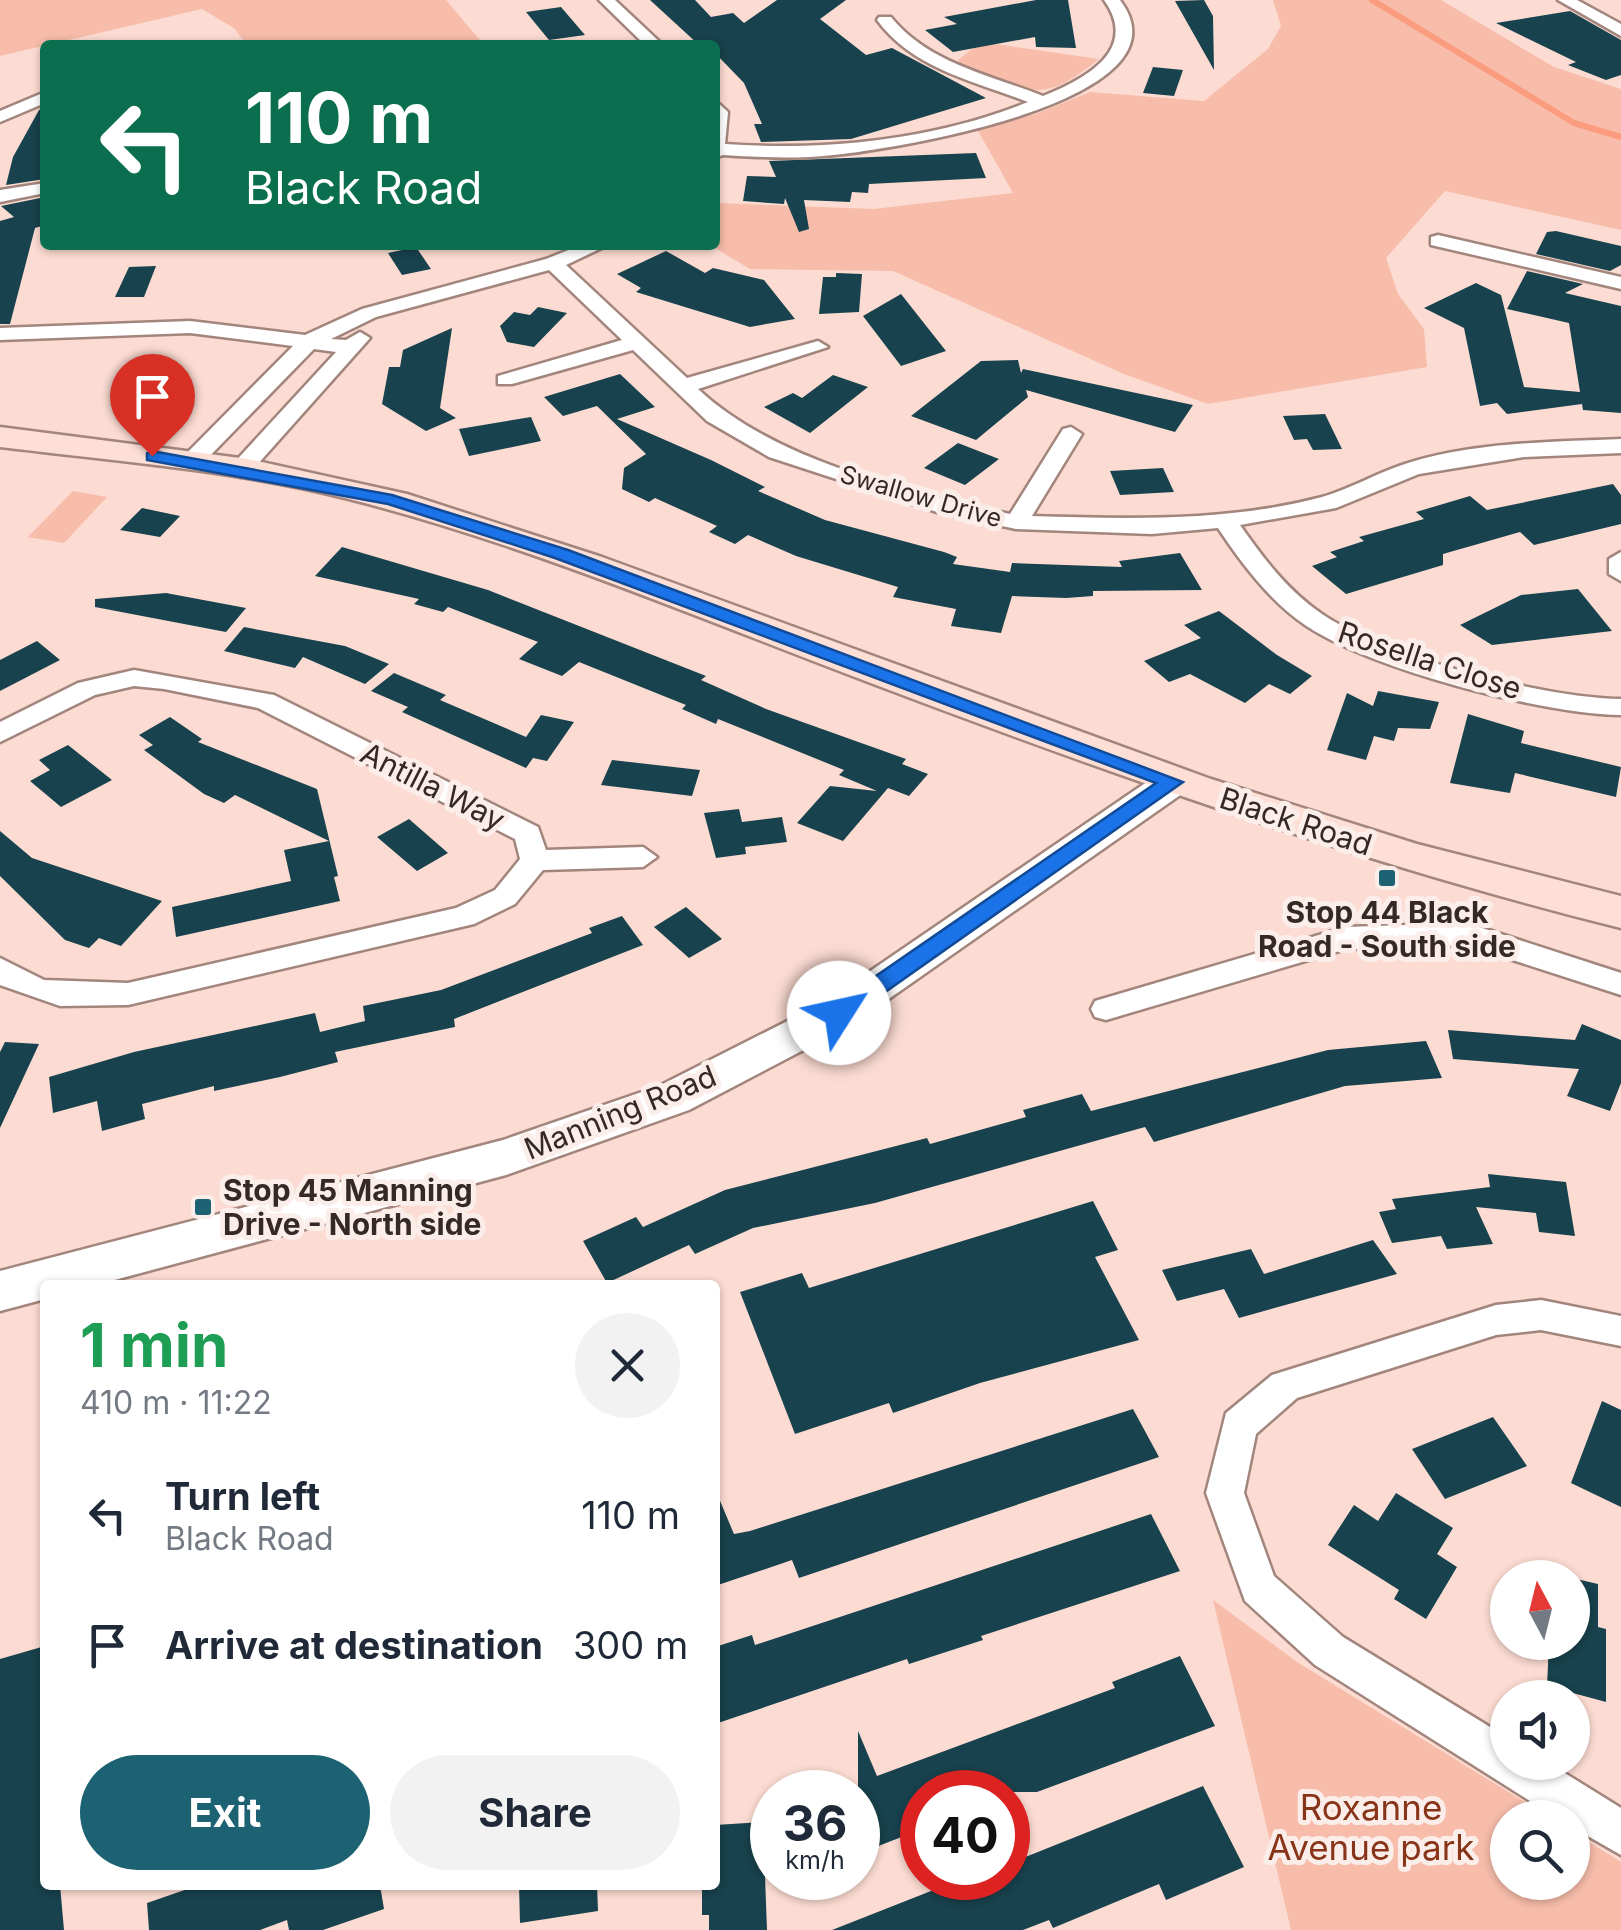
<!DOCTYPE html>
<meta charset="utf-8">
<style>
:root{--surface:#fff;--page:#f2f2f3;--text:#1f2937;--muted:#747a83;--accent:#1c6272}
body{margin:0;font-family:Inter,sans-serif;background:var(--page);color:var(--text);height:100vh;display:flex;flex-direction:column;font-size:38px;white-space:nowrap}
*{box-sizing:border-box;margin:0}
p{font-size:32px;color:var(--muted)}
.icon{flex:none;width:55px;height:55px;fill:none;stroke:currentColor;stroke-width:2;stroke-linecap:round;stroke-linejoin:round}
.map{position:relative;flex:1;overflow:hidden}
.sheet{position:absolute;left:40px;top:1280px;width:680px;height:610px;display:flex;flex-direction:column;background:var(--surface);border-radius:10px;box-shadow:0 2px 8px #0004}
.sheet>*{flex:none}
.top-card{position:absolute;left:40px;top:40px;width:680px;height:210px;border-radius:10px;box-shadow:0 2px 8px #0004;background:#0b6e4f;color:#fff;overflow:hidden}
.needle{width:65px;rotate:353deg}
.buttons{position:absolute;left:1490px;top:1560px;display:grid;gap:20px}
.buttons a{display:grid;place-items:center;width:100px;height:100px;border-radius:50%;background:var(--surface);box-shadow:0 2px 8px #0004;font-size:50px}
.speed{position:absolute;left:750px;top:1770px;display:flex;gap:20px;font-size:50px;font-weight:700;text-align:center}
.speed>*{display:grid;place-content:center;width:130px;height:130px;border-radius:50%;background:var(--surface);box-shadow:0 2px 8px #0004;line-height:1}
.speed small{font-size:25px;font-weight:400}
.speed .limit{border:15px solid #d22;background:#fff;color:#111}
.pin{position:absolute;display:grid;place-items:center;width:85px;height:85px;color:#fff;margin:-102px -42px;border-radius:50% 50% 50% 0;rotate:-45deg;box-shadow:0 0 10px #0007}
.pin .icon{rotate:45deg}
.me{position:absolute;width:110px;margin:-55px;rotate:55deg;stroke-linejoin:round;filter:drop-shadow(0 0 8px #0008)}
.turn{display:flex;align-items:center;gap:35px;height:210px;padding:0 40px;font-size:45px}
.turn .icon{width:130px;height:130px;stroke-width:2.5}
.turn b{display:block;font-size:70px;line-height:85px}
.round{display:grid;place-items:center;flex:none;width:105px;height:105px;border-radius:52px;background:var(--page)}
.headline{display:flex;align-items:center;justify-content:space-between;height:170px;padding:0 40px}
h1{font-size:60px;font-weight:700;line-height:75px;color:#1e9e55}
.button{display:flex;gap:20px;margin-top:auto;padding:20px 40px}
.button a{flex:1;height:115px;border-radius:60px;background:var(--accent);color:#fff;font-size:40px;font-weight:700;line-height:115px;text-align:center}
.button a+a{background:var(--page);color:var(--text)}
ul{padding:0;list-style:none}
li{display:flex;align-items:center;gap:30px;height:130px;padding:0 40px}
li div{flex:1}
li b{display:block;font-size:38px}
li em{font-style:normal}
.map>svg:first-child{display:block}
.green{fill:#f7bcaa}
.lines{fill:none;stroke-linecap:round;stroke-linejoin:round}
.stream{stroke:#fc9c7e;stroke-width:6}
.building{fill:#18424d}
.minor-casing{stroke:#a2857c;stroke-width:5}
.tertiary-casing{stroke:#a2857c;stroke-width:5}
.secondary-casing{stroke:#a2857c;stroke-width:5}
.minor{fill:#fff;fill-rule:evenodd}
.tertiary{fill:#fff;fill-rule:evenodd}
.secondary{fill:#fedfd5;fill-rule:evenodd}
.route{fill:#1a73e8;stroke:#114b97;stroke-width:2.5}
.poi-dot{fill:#1c6272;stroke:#fbeeea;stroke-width:4}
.labels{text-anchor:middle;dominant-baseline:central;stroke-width:10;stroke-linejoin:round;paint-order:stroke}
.far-street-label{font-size:25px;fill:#352925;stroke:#fbeeea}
.street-label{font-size:30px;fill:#352925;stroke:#fbeeea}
.poi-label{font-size:30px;font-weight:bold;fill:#352925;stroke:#fbeeea}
.near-park-label{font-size:35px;fill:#883418;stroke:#fbeeea}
</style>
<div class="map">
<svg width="1621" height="1930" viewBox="0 0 1621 1930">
<rect width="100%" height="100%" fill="#fcdcd2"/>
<g class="green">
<path d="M0,0H446L484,45H247L234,28L202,9L0,56Z"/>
<path d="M1273,0H1441L1554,67L1621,89V230L1445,191L1386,258L1398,294L1424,329L1427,367L1208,404L1124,374L893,271L750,269L710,245H715V203L873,209L1013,193L977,129L1036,114L1090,92L1204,101L1268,49L1281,26Z"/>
<path d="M981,42L1099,59C1038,108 1028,91 961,65L958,60Z"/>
<path d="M73,491L107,497L64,543L28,537Z"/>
<path d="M1213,1600L1297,1662L1549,1817L1508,1818V1882H1572L1573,1832L1621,1862V1930H1291Z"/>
</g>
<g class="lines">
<path class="stream" d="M1372,0L1574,123L1621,137"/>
</g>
<g class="building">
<path d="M650,0H695L711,17L733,13L744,23L777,0H846L820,19L866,55L892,48L986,98L851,139L761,142L754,124H762L744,83L715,53V45H699Z"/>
<path d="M1036,0H1068L1076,48L1036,47L1035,37L953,52L925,30L957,24L944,17Z"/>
<path d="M1204,0L1213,16L1214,70L1175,1Z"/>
<path d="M561,7L585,35L549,40L526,12Z"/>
<path d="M1570,11L1621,40V75L1606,80L1568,65L1576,62L1496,23Z"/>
<path d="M1153,67L1183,70L1174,96L1143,93Z"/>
<path d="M45,107V179L6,185L13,157L39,110Z"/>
<path d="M976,153L986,178L869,184L868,193L852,192L850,202L804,200L809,229L799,232L785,198L784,204L743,201L747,176L776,177L769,161Z"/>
<path d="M45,197V225L35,228L10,324H0V221L14,217L1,206Z"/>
<path d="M1556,231L1621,246V265L1610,271L1536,254L1547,232Z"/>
<path d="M416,247L431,269L402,275L388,253Z"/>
<path d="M666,251L705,273L713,268L764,280L795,319L750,327L636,292L641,288L617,274Z"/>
<path d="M156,266L144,297H115L129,267Z"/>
<path d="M1527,271L1583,284L1565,293L1621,306V413L1583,410L1582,404L1507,414L1497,403L1480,406L1464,328L1424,308L1476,283L1501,295L1524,387L1580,392L1569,323L1507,309Z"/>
<path d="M836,273L862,274L859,312L819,314L823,277H836Z"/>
<path d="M901,294L946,351L901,366L863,316Z"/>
<path d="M538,307L567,313L534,347L507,342L500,326L514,312L530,315Z"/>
<path d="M452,328L440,408L456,418L426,431L382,404L389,367H400L403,350Z"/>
<path d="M1018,360L1021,373L1023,369L1193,405L1175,432L1026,390L1028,397L976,440L911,416L981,361Z"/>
<path d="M620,374L655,407L617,419L711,460L765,487L758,491L825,520L944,552L957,557L953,564L1010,572L1012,563L1122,567L1119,561L1180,553L1202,590L1093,591V596L1066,598L1012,596L1001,633L951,626L956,609L893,597L898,587L796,556L748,535L735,544L709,532L717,526L655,498L649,502L622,489L624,468L646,454L597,406L563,416L544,397Z"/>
<path d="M833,375L868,387L810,433L764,407L793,393L802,398Z"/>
<path d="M1325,414L1342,449L1313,450L1307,439L1294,440L1283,416Z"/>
<path d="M531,417L541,441L469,456L459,429Z"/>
<path d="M958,443L999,459L965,485L924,468Z"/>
<path d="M1163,468L1174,492L1120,495L1110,471Z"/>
<path d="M1613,484L1621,495V524L1534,545L1520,532L1443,554V565L1346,594L1312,566L1337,557L1330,552L1364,541L1359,537L1424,519L1416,512L1470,496L1487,510Z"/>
<path d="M142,508L180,516L160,537L120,530Z"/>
<path d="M342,547L488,590L706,676L701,680L766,709L906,759L902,764L928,774L909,796L888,788L843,841L797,823L830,786L877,791L839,775L844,770L718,719L716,724L682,709L686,705L579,662L562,676L519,659L538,642L448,607L443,612L414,604L419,599L315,576Z"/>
<path d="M1578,589L1612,631L1492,645L1460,625L1521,595Z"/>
<path d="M166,593L246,608L226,632L95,607V599Z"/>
<path d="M1219,611L1277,655L1312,676L1290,694L1269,684L1245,703L1190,674L1169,682L1144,661L1201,638L1184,625Z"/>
<path d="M244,627L345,646L389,664L365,684L303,657L295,668L224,651Z"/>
<path d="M37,641L60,660L0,691V660Z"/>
<path d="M394,673L446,695L440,700L526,737L541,715L574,722L547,761L533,758L526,768L402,712L408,707L371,691Z"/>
<path d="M1378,691L1439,702L1430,729L1398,728L1394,741L1374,736L1366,760L1327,750L1347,693L1373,706Z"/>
<path d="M1468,714L1524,731L1521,743L1621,767L1616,797L1515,773L1510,793L1450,783Z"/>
<path d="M170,717L202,739L198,742L317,789L338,876L334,877L340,901L176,937L172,907L291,881L284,850L329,841L235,795L224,803L204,794L144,750L153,745L139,735Z"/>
<path d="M68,745L112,780L61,807L30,781L50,770L39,760Z"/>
<path d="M612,760L700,770L692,796L601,785Z"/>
<path d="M739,809L742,822L782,817L787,842L745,847L746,854L716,858L704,813Z"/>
<path d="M409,819L448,853L417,871L377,837Z"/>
<path d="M0,831L32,858L162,901L121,946L99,938L89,948L65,940L0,876Z"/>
<path d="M686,907L722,939L689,958L654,927Z"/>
<path d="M622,916L643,945L454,1019L455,1027L335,1052L338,1062L280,1077L214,1091V1086L142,1104L145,1119L102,1131L97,1101L53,1113L49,1077L134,1052L315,1013L320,1032L365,1021L363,1006L441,990L592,933L589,928Z"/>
<path d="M1582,1024L1621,1040V1083L1610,1111L1567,1096L1579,1069L1453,1059L1448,1030L1575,1040Z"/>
<path d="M1426,1041L1442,1078L1345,1086L1154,1142L1145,1127L875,1203L753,1228L695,1254L689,1245L607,1283L583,1241L636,1217L643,1227L725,1190L927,1138L930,1144L1026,1117L1023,1110L1082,1094L1091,1111L1328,1050Z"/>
<path d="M5,1042L39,1044L0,1128V1052Z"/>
<path d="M1488,1174L1566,1182L1575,1236L1539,1232L1536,1213L1476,1207L1493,1244L1447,1249L1441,1236L1392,1243L1379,1212L1396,1209L1392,1199L1490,1187Z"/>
<path d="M1093,1201L1118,1250L1095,1257L1139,1340L980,1383L893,1413L889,1403L795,1434L740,1292L802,1273L809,1288Z"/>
<path d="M1373,1240L1397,1274L1239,1318L1224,1289L1177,1301L1162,1270L1251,1249L1264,1274Z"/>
<path d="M1602,1401L1621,1410V1507L1571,1483Z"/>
<path d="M1133,1409L1159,1457L799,1578L792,1560L715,1586V1489L734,1534L750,1531Z"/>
<path d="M1493,1417L1527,1466L1445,1499L1412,1449Z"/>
<path d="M1396,1493L1453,1528L1437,1554L1457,1567L1426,1619L1394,1599L1399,1590L1328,1545L1354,1505L1378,1521Z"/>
<path d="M1151,1514L1180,1571L981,1636L983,1640L909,1664L907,1659L715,1724V1647L752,1635L755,1645Z"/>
<path d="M1572,1578L1598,1584V1627L1606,1629V1702L1547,1686L1549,1642H1572Z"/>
<path d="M45,1646V1885H60L64,1930H0V1659Z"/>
<path d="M1180,1656L1215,1726L1037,1792H922V1829L858,1854V1731L877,1776L1115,1688L1112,1682Z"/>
<path d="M1203,1786L1244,1867L1166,1900L1159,1884L1053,1928L1049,1920L1023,1930H832L964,1878H1008V1864Z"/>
<path d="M763,1822L767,1930H709V1915H702V1885H715V1825Z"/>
<path d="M199,1885H380L384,1909L323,1930H289L287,1920L260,1930H149L147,1903Z"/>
<path d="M519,1885H597L598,1911L520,1923Z"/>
</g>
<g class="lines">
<defs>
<g id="minor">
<path d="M599,0H615L663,45H645Z"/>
<path d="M1104,0H1120C1198,103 881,152 823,156C789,159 757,157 723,155L715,158V100L728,112L725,144C826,151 934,140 1028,102C974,81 913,69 877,20L879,17H891C928,63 990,75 1043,96C1085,79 1140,50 1104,0Z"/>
<path d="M1558,0H1577L1621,24V36Z"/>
<path d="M45,92V103L0,122V111Z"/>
<path d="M45,183V193L0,202V190Z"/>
<path d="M1438,235L1621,277V289L1431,245V237Z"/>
<path d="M581,245H608L566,265L687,378L818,341L828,347L698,389C775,461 908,492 1010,514L1063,429L1071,427L1082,434L1032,516C1128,519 1227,522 1322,497C1351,489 1378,472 1408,463C1475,442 1551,442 1621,439V453L1524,457L1419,474L1336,508L1240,525C1263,558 1288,591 1322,614C1385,657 1544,698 1621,699V715C1542,714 1370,669 1305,625C1269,600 1242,564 1218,528L1152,534L1016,529L937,512L769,457L707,421L633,350L512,384H498V376L622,340L549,270L376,317L331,339L346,340L360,332L370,338L248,475L240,477L229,470L232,465L336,352L314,349L199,467L191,469L180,462L183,457L293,346L190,333L0,340V328L190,321L305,335L362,309L546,259Z"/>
<path d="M1621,552V581L1609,574V559Z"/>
<path d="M134,670L274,695L538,827L546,850L643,847L657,857L643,867L543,870L515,904L474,924L128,1005L60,1006L0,985V958L44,980L128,983L456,908L495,890L520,859L515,839L258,708L164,689L134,686L95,695L0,742V722L78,683Z"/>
<path d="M1467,923L1621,973V995L1466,945L1346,949L1106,1020L1095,1017L1091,1009L1095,1001L1346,927Z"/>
<path d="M1541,1300L1621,1316V1346L1541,1330L1496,1335L1297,1398L1256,1434L1244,1493L1274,1576L1343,1637L1508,1738V1762H1547L1621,1808V1855L1572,1827V1818H1557L1315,1665L1245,1601L1206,1493L1226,1413L1272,1375L1496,1305Z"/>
</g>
<path id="tertiary" d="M1173,770L1186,773L1191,782L1186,791L853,1024L689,1110L506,1175L96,1285H45V1299L0,1311V1271L503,1140L659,1086L825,1002L1160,773Z"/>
<path id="secondary" d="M0,427L248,459L407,494L602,557L1211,779L1417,844L1621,896V928C1364,864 1116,776 868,682C696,617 524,543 345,498C233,470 115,461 0,447Z"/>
</defs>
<use href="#minor" class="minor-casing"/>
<use href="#tertiary" class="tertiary-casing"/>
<use href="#secondary" class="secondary-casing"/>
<use href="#minor" class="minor"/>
<use href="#tertiary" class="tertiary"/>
<use href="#secondary" class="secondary"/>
</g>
<path class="route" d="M152,451L392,495L568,550L1183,782L847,1019H831V1007L1156,783L555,558L388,504L147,460V453Z"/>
<g class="poi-dot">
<rect x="1377" y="868" width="20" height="20" rx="5"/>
<rect x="193" y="1197" width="20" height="20" rx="5"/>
</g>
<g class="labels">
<g class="far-street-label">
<text transform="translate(921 496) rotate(16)">Swallow Drive</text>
</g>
<g class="street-label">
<text transform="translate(1430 660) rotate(18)">Rosella Close</text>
<text transform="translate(433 786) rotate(27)">Antilla Way</text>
<text transform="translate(1296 821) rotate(18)">Black Road</text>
<text transform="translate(620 1112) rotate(-22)">Manning Road</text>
</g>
<g class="poi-label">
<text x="1387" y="912">Stop 44 Black<tspan x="1387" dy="34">Road - South side</tspan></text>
<text x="223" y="1190" text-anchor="start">Stop 45 Manning<tspan x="223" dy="34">Drive - North side</tspan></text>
</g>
<g class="near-park-label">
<text x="1371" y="1807">Roxanne<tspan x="1371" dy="40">Avenue park</tspan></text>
</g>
</g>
</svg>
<div class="buttons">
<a><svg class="needle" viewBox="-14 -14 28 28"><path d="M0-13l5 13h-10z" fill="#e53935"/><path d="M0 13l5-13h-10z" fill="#747a83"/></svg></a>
<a><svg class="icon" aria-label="sound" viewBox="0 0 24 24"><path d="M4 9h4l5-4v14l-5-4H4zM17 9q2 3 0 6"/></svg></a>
<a><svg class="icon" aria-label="search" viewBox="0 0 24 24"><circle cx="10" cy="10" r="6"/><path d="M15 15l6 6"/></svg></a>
</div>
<div class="speed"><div>36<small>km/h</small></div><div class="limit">40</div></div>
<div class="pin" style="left:152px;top:456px;background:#d93025"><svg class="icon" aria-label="arrive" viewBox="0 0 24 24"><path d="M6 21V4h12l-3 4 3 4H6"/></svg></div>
<svg class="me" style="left:839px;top:1013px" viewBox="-20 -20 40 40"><circle r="19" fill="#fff"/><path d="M0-13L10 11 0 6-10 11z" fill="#1a73e8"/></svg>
<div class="top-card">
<div class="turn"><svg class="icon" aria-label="left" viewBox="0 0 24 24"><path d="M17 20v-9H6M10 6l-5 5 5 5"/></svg><div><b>110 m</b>Black Road</div></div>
</div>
<section class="sheet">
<div class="headline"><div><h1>1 min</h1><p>410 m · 11:22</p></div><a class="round"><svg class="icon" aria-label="close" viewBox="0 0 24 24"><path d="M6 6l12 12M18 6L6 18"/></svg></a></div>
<ul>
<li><svg class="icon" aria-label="left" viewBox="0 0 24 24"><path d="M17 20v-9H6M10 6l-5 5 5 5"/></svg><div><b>Turn left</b><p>Black Road</p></div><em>110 m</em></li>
<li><svg class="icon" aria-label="arrive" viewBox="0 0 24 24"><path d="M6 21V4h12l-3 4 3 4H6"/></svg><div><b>Arrive at destination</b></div><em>300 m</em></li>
</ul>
<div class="button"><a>Exit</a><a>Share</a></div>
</section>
</div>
